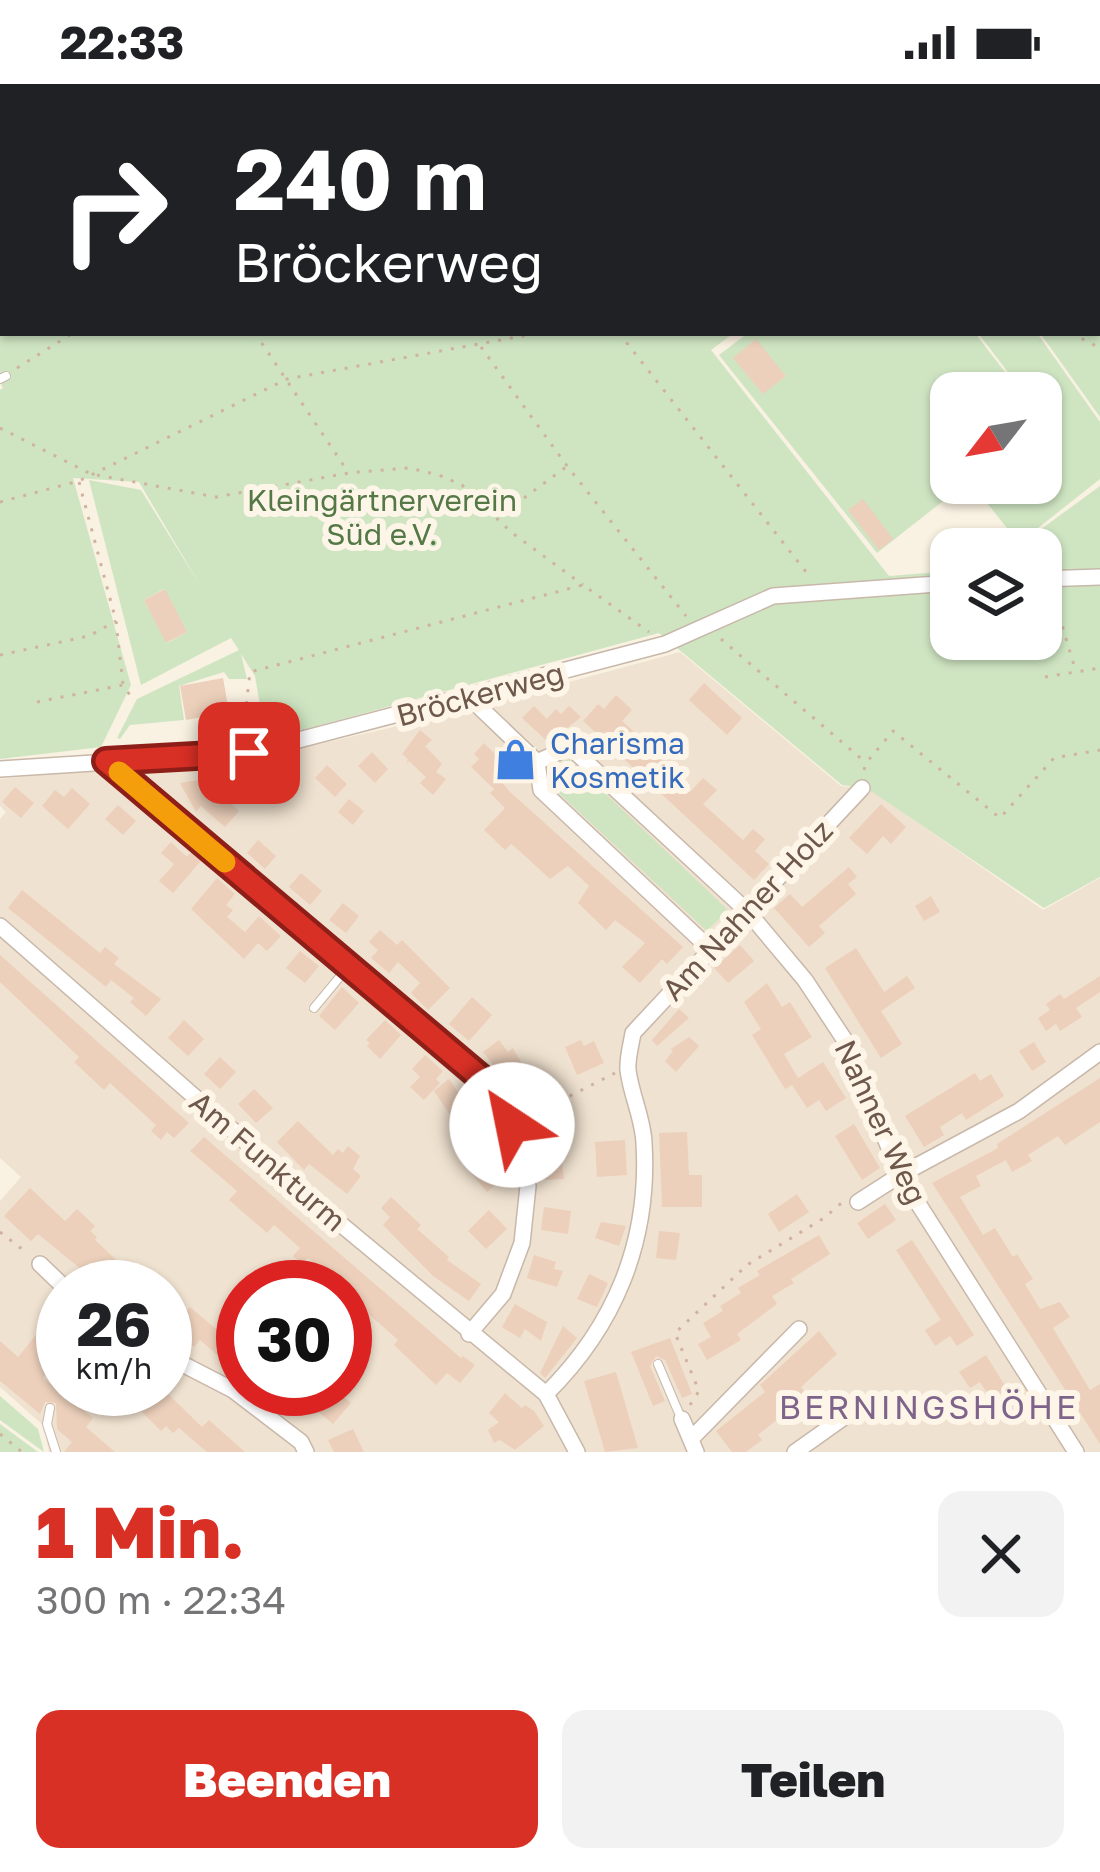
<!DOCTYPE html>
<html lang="de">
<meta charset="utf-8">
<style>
:root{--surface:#fff;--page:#f2f2f2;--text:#202124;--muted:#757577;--accent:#d93025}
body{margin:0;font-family:"Golos Text",sans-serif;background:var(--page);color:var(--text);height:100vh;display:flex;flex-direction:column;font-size:45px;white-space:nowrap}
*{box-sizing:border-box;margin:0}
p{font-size:39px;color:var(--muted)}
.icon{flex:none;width:66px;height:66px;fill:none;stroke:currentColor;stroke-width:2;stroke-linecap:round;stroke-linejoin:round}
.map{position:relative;height:1368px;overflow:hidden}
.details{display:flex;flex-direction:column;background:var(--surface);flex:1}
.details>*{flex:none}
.guide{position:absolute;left:0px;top:0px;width:1101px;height:252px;box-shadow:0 3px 9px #0004;background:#202124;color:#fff;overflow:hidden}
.needle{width:78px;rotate:239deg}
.fabs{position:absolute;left:930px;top:288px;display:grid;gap:24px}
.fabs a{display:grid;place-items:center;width:132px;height:132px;border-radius:24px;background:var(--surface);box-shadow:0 3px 9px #0004;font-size:60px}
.speed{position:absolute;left:36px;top:1176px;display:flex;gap:24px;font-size:60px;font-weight:700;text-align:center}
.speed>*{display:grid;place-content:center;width:156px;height:156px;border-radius:50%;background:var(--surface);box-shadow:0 3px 9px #0004;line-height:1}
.speed small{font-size:30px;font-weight:400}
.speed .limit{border:18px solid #d22;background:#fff;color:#111}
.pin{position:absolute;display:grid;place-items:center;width:102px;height:102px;color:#fff;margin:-51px;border-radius:24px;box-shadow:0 6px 18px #0006}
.me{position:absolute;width:132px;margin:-66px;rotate:326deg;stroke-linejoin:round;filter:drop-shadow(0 0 9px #0008)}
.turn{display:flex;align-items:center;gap:42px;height:252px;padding:0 36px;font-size:54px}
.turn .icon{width:156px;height:156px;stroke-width:2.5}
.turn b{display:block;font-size:84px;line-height:102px}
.round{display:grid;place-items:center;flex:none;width:126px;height:126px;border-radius:24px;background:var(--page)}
.summary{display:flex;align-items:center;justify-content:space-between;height:204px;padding:0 36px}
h1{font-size:72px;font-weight:800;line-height:90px;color:var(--accent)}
.action{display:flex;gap:24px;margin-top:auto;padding:24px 36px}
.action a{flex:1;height:138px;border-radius:24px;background:var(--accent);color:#fff;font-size:48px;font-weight:800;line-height:138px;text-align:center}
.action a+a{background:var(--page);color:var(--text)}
.status{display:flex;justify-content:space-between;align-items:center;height:84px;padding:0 60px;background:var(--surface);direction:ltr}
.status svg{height:33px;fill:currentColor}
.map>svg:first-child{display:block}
.residential{fill:#f0e2d0;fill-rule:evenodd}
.green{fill:#cfe5c2;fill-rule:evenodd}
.building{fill:#ecd0bb}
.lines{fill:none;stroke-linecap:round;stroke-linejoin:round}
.lane-casing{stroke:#c8b8aa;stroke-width:10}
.street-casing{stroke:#c8b8aa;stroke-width:18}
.path{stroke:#d0b39f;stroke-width:3;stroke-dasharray:3 9;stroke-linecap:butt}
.lane{stroke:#fff;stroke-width:8}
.street{stroke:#fff;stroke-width:15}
.route-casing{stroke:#8d1f18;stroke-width:30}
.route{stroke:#d93025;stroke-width:21}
.slow{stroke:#f59e0b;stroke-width:21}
.labels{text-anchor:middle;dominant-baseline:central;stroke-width:12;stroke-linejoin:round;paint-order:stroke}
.park-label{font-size:30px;fill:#547947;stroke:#fdf5e7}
.street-label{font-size:30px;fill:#6e584b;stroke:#fdf5e7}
.shop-label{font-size:30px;fill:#366cbe;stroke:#fdf5e7;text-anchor:start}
.neighbourhood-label{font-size:33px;letter-spacing:3px;fill:#7e638b;stroke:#fdf5e7}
</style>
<div class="status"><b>22:33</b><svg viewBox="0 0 49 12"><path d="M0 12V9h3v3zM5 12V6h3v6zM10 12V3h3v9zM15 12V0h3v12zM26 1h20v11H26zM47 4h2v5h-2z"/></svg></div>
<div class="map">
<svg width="1100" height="1368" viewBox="0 0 1100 1368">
<rect width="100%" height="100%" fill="#f9f1e1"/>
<g class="residential">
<path d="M865,0H1100V157L1098,3Z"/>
<path d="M680,568L841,702L869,705L1043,826L1100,794V1368H49L44,1342L0,1303V1117L21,1093L0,1074V735L6,728L0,722V695L85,686L120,691L262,673L451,630ZM63,1203H165V1305H63ZM243,1203H345V1305H243Z"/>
</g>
<g class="green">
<path d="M0,0L536,3H3V249H734L711,266L889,492L951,487V555H1041V465H1014L1100,402V793L1044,824L868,705L842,701L659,549L266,656L255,592L241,570L247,595H229L224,588L179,602L184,636L130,641L120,655L117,654L137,615L239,566L231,554L141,601L89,396L141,406L200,501L139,398L73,394L131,601L101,663L0,675V306L3,304L0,298ZM164,505L187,548L167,559L144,516Z"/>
<path d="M1098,162L1100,164V333L1040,249H1098Z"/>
<path d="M748,249H975L1021,309H951V399H966L877,469L719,271Z"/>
<path d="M978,249H1037L1100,338V395L1019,459L971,399H1041V346L1049,342L1041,331V309H1024Z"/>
<path d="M569,675L728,826L707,847L550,701L548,684Z"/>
<path d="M0,1312L38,1345L44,1368L0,1336Z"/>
<path d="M0,1340L38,1368H0Z"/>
</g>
<g class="building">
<path d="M756,255L786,292L763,310L733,274Z"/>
<path d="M863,415L893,455L879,466L848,426Z"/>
<path d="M165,505L187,548L166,559L144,516Z"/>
<path d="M223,594L229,628L186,636L180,602Z"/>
<path d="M704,599L742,634L727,651L689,616Z"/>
<path d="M616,611L632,626L622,637L670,681L666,686L690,708L703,694L717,706L703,720L743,756L753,745L765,755L755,767L769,780L754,796L583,637L598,620L604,625Z"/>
<path d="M534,622L547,635L556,625L561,630L569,622L581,633L549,659L522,634Z"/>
<path d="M420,646L432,656L425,662L442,680L436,688L446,695L433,711L420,699L426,693L409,677L406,680L408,675L402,670Z"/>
<path d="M484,659L505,680L501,684L507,690L501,697L510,708L683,863L667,880L662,875L640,899L622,883L645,859L615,836L606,846L578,819L589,802L568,782L550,795L515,763L511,760L505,766L484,746L505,724L490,709L494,705L471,683L479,675L474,670Z"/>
<path d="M372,668L388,685L375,699L358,682Z"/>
<path d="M327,681L347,700L335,713L315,694Z"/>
<path d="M211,694L219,701L215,705L239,727L225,743L201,722L196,728L180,699Z"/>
<path d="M15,703L34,719L21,734L2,718Z"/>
<path d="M72,704L90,720L68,745L42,722L55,706L64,713Z"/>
<path d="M349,715L364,727L353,741L338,728Z"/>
<path d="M881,720L906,743L891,760L883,752L867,770L849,754Z"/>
<path d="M118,721L136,737L123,751L105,735Z"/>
<path d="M258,756L276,772L265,785L247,769Z"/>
<path d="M171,758L187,773L191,768L201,777L173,809L159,797L174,780L161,769Z"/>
<path d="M849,783L857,793L848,800L856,810L819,842L825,849L809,863L774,824L790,810L802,823Z"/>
<path d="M301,789L322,807L310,821L289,803Z"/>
<path d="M217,794L235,810L226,821L233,826L227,833L245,848L259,832L281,852L267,867L258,859L244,875L191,825Z"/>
<path d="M22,806L100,869L105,863L119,874L114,880L161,915L146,932L130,918L134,914L111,896L106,903L8,824Z"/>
<path d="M931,812L940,828L924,837L915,822Z"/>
<path d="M343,819L359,832L346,849L329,836Z"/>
<path d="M380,846L397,861L402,856L450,904L428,926L411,909L420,899L398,878L389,889L371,874L378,866L369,858Z"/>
<path d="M740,861L754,877L728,899L714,884Z"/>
<path d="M856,864L884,908L907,892L915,904L881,927L902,960L881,974L825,884Z"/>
<path d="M300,867L319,882L305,899L286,884Z"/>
<path d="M0,871L189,1039L174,1054L167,1048L161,1056L151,1047L156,1041L110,999L104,1006L74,978L79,973L0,898Z"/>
<path d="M1100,892V908L1076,924L1082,933L1060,947L1056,940L1046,947L1038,934L1050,926L1046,920L1060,910L1064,915Z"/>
<path d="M767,899L782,923L790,918L812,953L784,970L798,994L823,978L846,1014L826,1027L819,1016L807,1024L792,1001L785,1005L752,951L761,945L744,918Z"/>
<path d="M342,903L359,919L335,946L319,932Z"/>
<path d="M472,913L492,931L469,957L449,940Z"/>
<path d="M679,925L689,934L657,962L652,956Z"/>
<path d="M184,936L204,955L188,972L168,954Z"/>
<path d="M385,936L401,951L380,975L367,962L370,959L366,956Z"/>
<path d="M689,953L699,962L676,988L665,977L673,967L671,965Z"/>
<path d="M499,956L508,968L513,964L531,996L539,992L547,1008L521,1022L502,987L500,989L483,968Z"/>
<path d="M581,956L584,962L594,957L604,979L577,991L565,963Z"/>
<path d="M1034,958L1046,978L1032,987L1019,967Z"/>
<path d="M425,971L443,987L436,995L440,999L424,1016L410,1003L420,993L412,985Z"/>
<path d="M220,973L236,988L220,1005L204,990Z"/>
<path d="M975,989L980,997L991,990L1004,1012L966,1036L962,1029L940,1043L944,1051L924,1063L905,1032Z"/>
<path d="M1100,994V1038L1065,1061L1058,1052L1028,1071L1032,1077L1012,1088L1006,1076L976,1092L981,1102L960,1113L983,1151L995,1144L1013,1173L1017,1170L1033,1195L1025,1200L1040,1225L1060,1218L1070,1233L1053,1244L1090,1306L1100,1300V1360L932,1099L998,1064L997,1060Z"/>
<path d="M449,995L474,1032L458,1043L434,1007Z"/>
<path d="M254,1005L273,1024L256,1039L238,1020Z"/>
<path d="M550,1036L553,1047L558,1045L564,1095L545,1096L532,1042Z"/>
<path d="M298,1037L333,1071L338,1065L343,1069L348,1062L360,1072L353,1085L361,1092L347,1110L309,1080L304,1086L277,1058Z"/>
<path d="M854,1040L880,1084L862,1096L835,1052Z"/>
<path d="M687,1048L689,1091H702V1123H662L659,1049Z"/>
<path d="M204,1053L461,1274L463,1272L475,1281L460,1299L447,1289L436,1301L394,1261L398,1256L364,1226L359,1231L348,1222L357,1212L329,1185L324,1189L308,1174L302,1180L293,1172L300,1164L274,1141L267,1149L229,1116L237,1107L190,1067Z"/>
<path d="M625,1056L627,1091L597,1093L595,1058Z"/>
<path d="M487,1076L503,1095L487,1108L471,1089Z"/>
<path d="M30,1104L65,1137L77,1125L95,1142L90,1147L97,1153L95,1156L145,1203H103L38,1150L31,1157L4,1132Z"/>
<path d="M797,1110L809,1128L779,1148L768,1130Z"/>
<path d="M391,1113L421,1141L417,1145L449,1173L447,1176L481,1200L469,1217L433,1192L383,1141L390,1133L381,1124Z"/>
<path d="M885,1120L896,1136L868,1155L857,1139Z"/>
<path d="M544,1123L571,1127L568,1150L541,1146Z"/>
<path d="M489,1126L507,1145L486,1165L468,1147Z"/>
<path d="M601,1138L626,1142L619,1162L595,1154Z"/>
<path d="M659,1147L680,1149L676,1176L656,1174Z"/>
<path d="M819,1151L830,1170L791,1195L794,1199L772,1212L777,1220L737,1250L741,1256L707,1276L698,1260L711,1253L703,1239L723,1227L720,1222L741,1209L738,1204L760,1191L757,1187Z"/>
<path d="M912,1156L974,1251L957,1262L950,1252L935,1262L925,1246L941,1236L896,1166Z"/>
<path d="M534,1171L556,1178L554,1185L563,1187L557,1203L527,1194Z"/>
<path d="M589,1190L608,1199L597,1223L577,1215Z"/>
<path d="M165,1207L187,1226L190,1223L223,1251L231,1242L243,1253V1293L200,1256L194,1263L172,1243L165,1251Z"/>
<path d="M515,1220L547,1238L541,1257L525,1245L520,1254L502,1243Z"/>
<path d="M50,1234L63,1245V1270L43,1294L93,1334L86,1343L115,1368H64L72,1358L57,1345L56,1319L45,1318L40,1330L0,1297V1257L18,1273Z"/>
<path d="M563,1242L577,1254L545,1294L540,1289Z"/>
<path d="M819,1247L837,1270L801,1303L805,1308L781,1328L783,1331L758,1351L762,1356L746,1368H732L716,1347L765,1308L760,1301Z"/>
<path d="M670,1254L692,1310L682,1314L665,1276L656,1272L650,1282L665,1317L653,1322L631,1268Z"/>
<path d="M986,1271L1007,1305L991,1315L980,1298L970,1304L959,1288Z"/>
<path d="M616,1288L638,1364L605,1368L584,1297Z"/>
<path d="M109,1305H153L162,1314L167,1309L202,1343L209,1336L245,1368H207L179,1344L173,1349L166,1342L161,1347L135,1321L130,1326Z"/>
<path d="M281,1305H334L351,1319L333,1340L310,1321L305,1327Z"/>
<path d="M505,1309L522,1324L525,1321L534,1327L544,1342L515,1366L500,1356L494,1359L488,1346L499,1338L489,1329Z"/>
<path d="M353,1345L364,1368H334L328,1356Z"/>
</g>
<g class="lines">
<defs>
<g id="lane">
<path d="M0,295L6,292"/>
<path d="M314,924L348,883"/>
<path d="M658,1280L681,1334"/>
<path d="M50,1324L47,1340L56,1368"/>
</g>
<g id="street">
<path d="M1009,0L1015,3"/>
<path d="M1098,42L1100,43"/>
<path d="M1041,495L1100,493"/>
<path d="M470,614L537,678"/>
<path d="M106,677L480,993L512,1041L528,1102L522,1159L503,1210L469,1250"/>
<path d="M0,685L249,669L665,560L773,512L951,499"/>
<path d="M0,842L320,1123L546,1310L577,1368"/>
<path d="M709,864L541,706L537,678L570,663L748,828L805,896L846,958L900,1091L1076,1368"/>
<path d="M858,1118L900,1091L1019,1027L1100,968"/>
<path d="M40,1180L64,1203"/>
<path d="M165,1271L233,1306L301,1358L306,1368"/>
<path d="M546,1310C615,1242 650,1157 644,1059C643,1034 631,1011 628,986C627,975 631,961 633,949L862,704"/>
<path d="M682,1335L696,1368"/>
<path d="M691,1355L799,1245"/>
<path d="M795,1368L843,1334"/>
</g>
</defs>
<use href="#lane" class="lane-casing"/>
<use href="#street" class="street-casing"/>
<g class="path">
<path d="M43,0L45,3"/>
<path d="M227,0L229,3"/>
<path d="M342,0V3"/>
<path d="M535,0V3"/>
<path d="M604,0L609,3"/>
<path d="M721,0L730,3"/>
<path d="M761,3L765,0"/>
<path d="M972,3L974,0"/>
<path d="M0,176L3,180"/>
<path d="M255,249L348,388"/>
<path d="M619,249L810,493"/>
<path d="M1071,249L1100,264"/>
<path d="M481,263L567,382L686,532"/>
<path d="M17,284L73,249"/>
<path d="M0,344L91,390L216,413L349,389L409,384L439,391L462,401L511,448L583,501"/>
<path d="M79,398L116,537L123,601"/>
<path d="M524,414L566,383"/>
<path d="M0,418L79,397L287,295L539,249"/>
<path d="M1052,508L1076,588"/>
<path d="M721,555L864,677"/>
<path d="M0,571L89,552L116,537"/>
<path d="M1045,593L1100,584"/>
<path d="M37,618L123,601L132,614"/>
<path d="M245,632L250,588L583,501L649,548"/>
<path d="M864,686L866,679L893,647L1000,734L1054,674L1100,666"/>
<path d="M527,1034L615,989"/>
<path d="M0,1148L27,1169"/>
<path d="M690,1321L699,1307L675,1249L747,1181L824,1134L845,1116"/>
<path d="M0,1350L22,1368"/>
</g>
<use href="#lane" class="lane"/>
<use href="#street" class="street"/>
</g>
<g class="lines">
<defs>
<path id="route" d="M249,669L106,677L480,993L512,1041"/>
</defs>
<use href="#route" class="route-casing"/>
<use href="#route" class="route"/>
<path class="slow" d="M119,688L225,778"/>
</g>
<defs>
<symbol id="shop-bare" viewBox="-9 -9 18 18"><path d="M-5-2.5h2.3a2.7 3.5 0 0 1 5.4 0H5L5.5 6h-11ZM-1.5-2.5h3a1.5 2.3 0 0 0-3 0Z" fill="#3f7fe0" stroke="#fdf5e7" stroke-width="2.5" paint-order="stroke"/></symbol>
</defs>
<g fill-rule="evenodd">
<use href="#shop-bare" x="486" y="646" width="59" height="59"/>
</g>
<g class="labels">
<g class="park-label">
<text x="382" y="416">Kleingärtnerverein<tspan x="382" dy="34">Süd e.V.</tspan></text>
</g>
<g class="street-label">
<text transform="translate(480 610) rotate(-15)">Bröckerweg</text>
<text transform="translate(747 826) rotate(-47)">Am Nahner Holz</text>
<text transform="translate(881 1038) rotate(65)">Nahner Weg</text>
<text transform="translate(268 1077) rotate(41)">Am Funkturm</text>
</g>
<g class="shop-label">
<text x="550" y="659">Charisma<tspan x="550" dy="34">Kosmetik</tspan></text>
</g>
<g class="neighbourhood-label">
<text x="929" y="1322">BERNINGSHÖHE</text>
</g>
</g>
</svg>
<div class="fabs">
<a><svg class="needle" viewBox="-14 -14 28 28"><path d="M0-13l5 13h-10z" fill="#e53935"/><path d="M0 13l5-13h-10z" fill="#757577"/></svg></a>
<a><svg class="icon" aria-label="layers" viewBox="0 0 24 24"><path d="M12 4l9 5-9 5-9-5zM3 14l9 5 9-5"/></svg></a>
</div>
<div class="speed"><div>26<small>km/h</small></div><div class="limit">30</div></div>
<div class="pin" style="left:249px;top:669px;background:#d93025"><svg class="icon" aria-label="arrive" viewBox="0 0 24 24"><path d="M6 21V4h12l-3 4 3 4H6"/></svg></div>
<svg class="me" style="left:512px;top:1041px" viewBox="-20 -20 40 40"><circle r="19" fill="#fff"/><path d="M0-13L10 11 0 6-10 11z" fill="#d93025"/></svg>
<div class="guide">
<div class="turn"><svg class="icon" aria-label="right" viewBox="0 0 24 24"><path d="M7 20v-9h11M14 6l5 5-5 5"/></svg><div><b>240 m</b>Bröckerweg</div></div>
</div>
</div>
<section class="details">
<div class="summary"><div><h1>1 Min.</h1><p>300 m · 22:34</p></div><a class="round"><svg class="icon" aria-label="close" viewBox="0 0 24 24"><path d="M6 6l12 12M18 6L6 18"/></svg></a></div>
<div class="action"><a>Beenden</a><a>Teilen</a></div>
</section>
